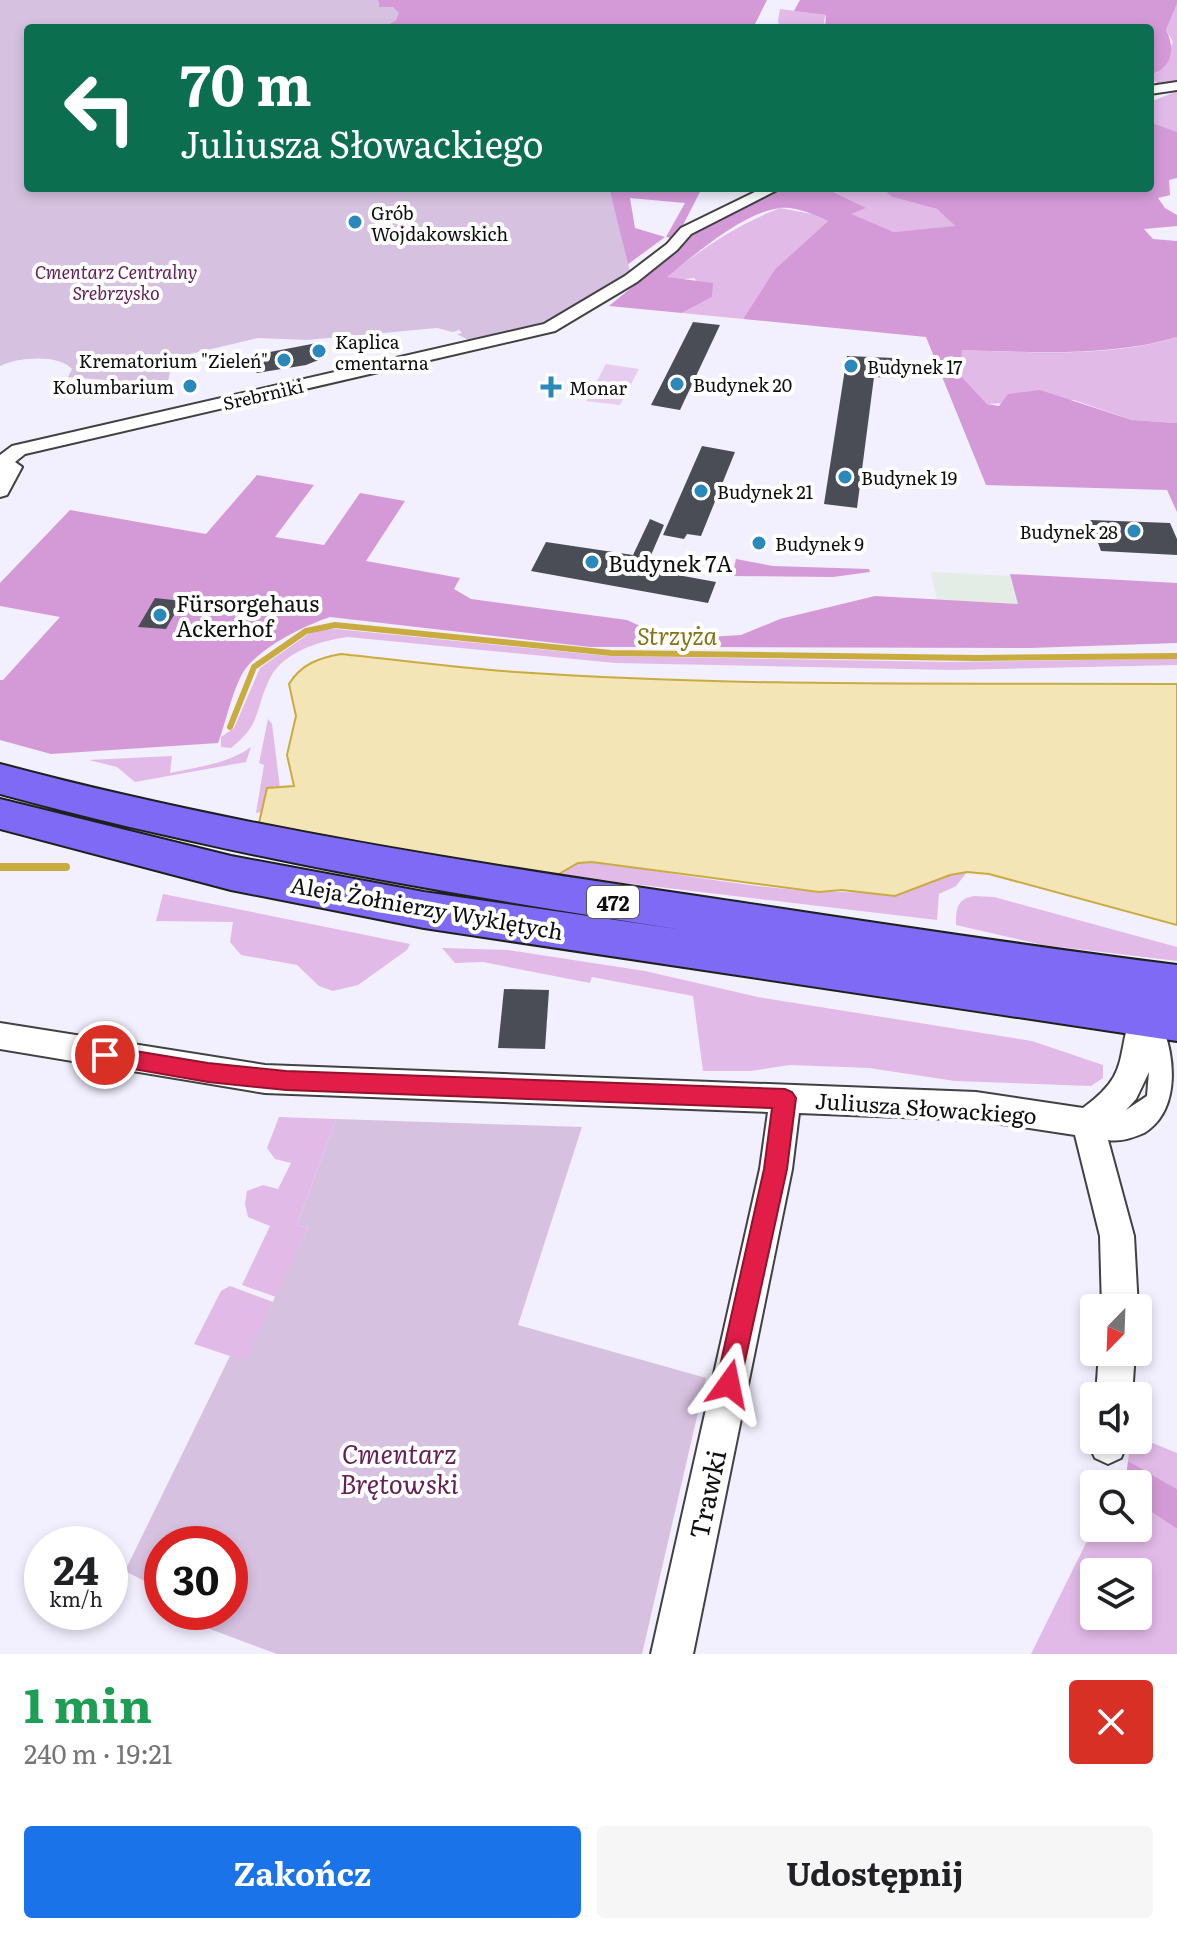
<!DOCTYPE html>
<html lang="pl">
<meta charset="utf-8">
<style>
:root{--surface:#fff;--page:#f6f6f6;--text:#202124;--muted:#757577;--accent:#1a73e8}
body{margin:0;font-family:Literata,serif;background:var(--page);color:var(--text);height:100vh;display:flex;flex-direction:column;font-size:30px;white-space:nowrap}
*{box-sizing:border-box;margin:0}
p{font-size:26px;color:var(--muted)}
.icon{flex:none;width:44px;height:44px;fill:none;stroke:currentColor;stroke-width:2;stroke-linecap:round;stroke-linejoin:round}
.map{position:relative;height:1654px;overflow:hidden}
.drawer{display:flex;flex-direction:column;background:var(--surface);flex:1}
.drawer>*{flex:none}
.hud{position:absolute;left:24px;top:24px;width:1130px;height:168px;border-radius:8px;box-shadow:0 4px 12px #0003;background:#0b6e4f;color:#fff;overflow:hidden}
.needle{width:52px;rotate:203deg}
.controls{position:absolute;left:1080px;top:1294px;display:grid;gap:16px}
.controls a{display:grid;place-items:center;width:72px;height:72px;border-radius:8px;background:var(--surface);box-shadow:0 4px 12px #0003;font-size:40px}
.speed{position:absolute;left:24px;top:1526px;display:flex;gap:16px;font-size:40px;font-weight:700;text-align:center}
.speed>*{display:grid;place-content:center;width:104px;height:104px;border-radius:50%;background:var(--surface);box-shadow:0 4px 12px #0003;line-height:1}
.speed small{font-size:20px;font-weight:400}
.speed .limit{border:12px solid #d22;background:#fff;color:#111}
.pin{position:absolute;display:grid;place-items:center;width:68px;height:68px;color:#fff;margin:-34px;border:4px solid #fff;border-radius:50%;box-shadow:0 2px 8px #0007}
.me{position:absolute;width:88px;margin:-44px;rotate:12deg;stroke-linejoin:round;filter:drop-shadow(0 0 6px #0008)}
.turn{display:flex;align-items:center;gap:28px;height:168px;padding:0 24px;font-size:36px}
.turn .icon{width:104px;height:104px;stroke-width:2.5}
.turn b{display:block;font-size:56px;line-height:68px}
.round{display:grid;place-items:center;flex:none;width:84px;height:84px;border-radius:8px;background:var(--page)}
.head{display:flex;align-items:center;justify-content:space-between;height:136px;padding:0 24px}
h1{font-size:48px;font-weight:700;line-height:60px;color:#1e9e55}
.primary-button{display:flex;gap:16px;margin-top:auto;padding:16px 24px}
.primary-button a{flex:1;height:92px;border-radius:8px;background:var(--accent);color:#fff;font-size:32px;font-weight:700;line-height:92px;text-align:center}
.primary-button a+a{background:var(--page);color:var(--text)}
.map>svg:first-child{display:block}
.industrial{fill:#e3ece5}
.green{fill:#e2bae8;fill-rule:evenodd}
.forest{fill:#d49ad8}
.cemetery{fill:#d7c1e0}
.pitch{fill:#e6ccef}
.water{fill:#f4e5b6;stroke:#c9ac3f;stroke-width:2}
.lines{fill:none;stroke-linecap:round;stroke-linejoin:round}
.stream-far1{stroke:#c9ac3f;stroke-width:6}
.stream{stroke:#c9ac3f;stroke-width:8}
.building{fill:#4b4d56}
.street-casing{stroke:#414141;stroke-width:4}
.primary-casing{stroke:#1f1f1f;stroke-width:4}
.street{fill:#fff;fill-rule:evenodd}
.primary{fill:#7e6af4;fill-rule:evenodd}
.route{fill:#e11d48;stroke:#92132f;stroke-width:2}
.poi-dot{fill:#2a88ba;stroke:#fff;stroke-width:3}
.labels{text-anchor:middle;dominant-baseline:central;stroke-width:8;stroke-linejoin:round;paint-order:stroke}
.far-poi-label{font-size:18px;fill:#0e0e0e;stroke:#fff;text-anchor:start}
.far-park-label{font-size:18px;font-style:italic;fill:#642057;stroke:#fff}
.far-street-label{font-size:18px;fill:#0e0e0e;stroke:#fff}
.shield{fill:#fff;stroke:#565656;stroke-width:2}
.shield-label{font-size:20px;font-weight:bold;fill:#0e0e0e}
.poi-label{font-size:22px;fill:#0e0e0e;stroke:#fff;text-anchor:start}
.street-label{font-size:22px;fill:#0e0e0e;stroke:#fff}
.water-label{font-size:24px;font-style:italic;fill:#87741a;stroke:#fff}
.near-park-label{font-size:26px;font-style:italic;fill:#642057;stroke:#fff}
.near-street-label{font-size:26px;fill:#0e0e0e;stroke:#fff}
</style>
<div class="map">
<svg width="1177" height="1654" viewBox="0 0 1177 1654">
<rect width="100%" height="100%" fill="#f2effe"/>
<path class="industrial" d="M931,572L1011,576L1019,604L937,600Z"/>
<g class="green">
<path d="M1177,4V84L1163,86L1150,79V75L1158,72L1173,42L1166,30Z"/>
<path d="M780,9L826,15L824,20L825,28H780L778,21Z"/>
<path d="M1171,88H1177V132L1150,122V102L1175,92Z"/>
<path d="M844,188H882L892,197L937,209L956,227L894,232L849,214L865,208L833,191Z"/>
<path d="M780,208L812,214L828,221L775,269L743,319L682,313L712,297L694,278L677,280L666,277C703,248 736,225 780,208Z"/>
<path d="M1177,337V423L1132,420L1074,400L987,404L961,376L962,350C1029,352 1113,358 1177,337Z"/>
<path d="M336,629L608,656L947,662L1150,659H1177V665L952,670L615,663L348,637C319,641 282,652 269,680C254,712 262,723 231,748L221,747V737L234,728L260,668L314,630Z"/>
<path d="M268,719L272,724L280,788H267L261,812L256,813L264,765L259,763Z"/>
<path d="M251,747L246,762L135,782L117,767L89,760L172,756L170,773C197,767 228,764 251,747Z"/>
<path d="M592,862C680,873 778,895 865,892C900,891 933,877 967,872L956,886L939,894L937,920L557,875L578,863Z"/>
<path d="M163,894L410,944L407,950L358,985L333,991L319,986L297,965L241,955L230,942L233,922L156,921Z"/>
<path d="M974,896L994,897L1177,947V961L1043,945L956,925C956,910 956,899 974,896Z"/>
<path d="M442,948L508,950L645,971L758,997L1032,1041L1103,1065V1078L1091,1086L955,1081L869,1068L790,1065L751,1071H703L693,996L592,977L590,983L483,962L455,963Z"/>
<path d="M279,1117L336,1119L297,1225L308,1228L276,1297L242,1285L270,1226L248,1217L245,1204L247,1191L263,1185L278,1189L291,1163L275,1159L267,1148Z"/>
<path d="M230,1286L273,1302L245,1361L194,1344L221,1291Z"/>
<path d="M1138,1437L1177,1453V1489L1128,1461L1131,1440H1138Z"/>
<path d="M1138,1503L1177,1529V1654H1031L1094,1527L1138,1528ZM1094,1572H1138V1616H1094Z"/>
</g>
<g class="forest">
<path d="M378,0H767L755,24L759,28H382L396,20L379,8Z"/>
<path d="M800,0H1177V4L1166,30C1176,49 1172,68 1150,75V28H825L826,15L794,11Z"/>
<path d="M1150,122L1177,132V178L1169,180L1170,195L1158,198L1165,208L1177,215V226L1144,229L1153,239L1177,241V337C1113,357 1029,352 962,350L961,376L987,404L999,406L1008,394L1040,390L1132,420L1177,423V512L1167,490L986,485L926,337L743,319L775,269L828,221C816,215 794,206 780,208C744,212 694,255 667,277L713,283L712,297L682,313L609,306L669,257L690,232L783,188H844L834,192L866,208L851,214L894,232L955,226L937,209L892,197L882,188H1150Z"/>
<path d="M609,188H702L680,231L671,238L666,237L685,203L630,198L635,228L665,237L627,265Z"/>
<path d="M257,475L314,485L275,537L324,545L360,493L405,501L366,561L460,578L454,589L471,599L627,620L651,631L649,647H590L330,617C303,626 254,650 241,676C231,696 226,721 218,743L51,754L0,740V680H3L60,617L0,606V583L70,510L206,534Z"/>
<path d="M736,559L773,566L869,569L870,572L833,577L732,576Z"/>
<path d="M1010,574L1177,583V643L1030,648L701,647L708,637L741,635L780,619L875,596L1018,604Z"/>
<path d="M1128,1461L1177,1489V1529L1138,1503V1484H1125Z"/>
</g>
<g class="cemetery">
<path d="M0,0H378L379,7H393L399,13L396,20L382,28H28V188H609L630,271L551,320L470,341L457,334L462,333L459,330L453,332L437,328L307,340L258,338L173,358L167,386L102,391H96L105,380L68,377L72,369C60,354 16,357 0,366Z"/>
<path d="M336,1119L582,1127L518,1325L706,1378L642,1654H277L165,1612H230V1544H162V1590L125,1571L230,1356L245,1360L308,1228L297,1225Z"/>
</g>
<path class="pitch" d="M606,364L639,369L620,405L586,401Z"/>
<path class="water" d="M341,654C399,660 457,668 516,672C736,687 956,683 1177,684V925L989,874L967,872L950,875L895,896L842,890L819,892L592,862L578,863L557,875L459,861L259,823L267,788L294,786L287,755L296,716L289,684C301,664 319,658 341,654Z"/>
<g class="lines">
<path class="stream-far1" d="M230,727L254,667L306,631L335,625L611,653L976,658L1177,656"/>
<path class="stream" d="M0,867H66"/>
</g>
<g class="building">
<path d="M693,322L720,325L680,410L651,405Z"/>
<path d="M317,343L326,357L306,365L257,373L244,357Z"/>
<path d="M847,356L894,358L898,378L874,377L857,508L824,504Z"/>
<path d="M702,446L735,452L701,536L687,534L684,539L663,535Z"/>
<path d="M650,519L664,525L645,569L716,582L708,603L531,571L546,542L633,555Z"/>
<path d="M1090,520L1170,523L1177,539V555L1101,551Z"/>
<path d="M155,598L182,601L166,629L138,627Z"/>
<path d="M504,989L549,990L545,1049L498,1048Z"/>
</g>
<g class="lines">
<defs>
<g id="street">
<path d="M1177,82V90L1150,94V86Z"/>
<path d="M763,188H781L691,234L677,250L637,282L555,331L25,454L15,462L22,467L7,495L0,497V455L12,446L544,324L625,276L667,244L681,228Z"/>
<path d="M1143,995L1153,998C1158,1008 1160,1018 1163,1027C1177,1066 1177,1113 1144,1133C1132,1138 1121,1142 1108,1140L1134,1236L1138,1308H1102L1100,1236L1075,1135L976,1120L799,1113L792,1169L693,1654H651L760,1169L768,1112L265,1093L0,1049V1023L265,1065L976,1092L1083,1108C1127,1076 1117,1062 1130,1016L1128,1007L1133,998ZM1149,1072L1147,1096L1126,1110L1136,1099Z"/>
<path d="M1099,1352H1135L1132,1396H1096Z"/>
<path d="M1094,1431V1440H1128L1121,1458L1108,1464L1095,1458L1089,1445Z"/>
</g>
<path id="primary" d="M0,764C236,827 476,864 717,899C870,922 1023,946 1177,965V1041L424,928L231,890L0,829V799L231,856L424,892L684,930C453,895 225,855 0,794Z"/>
</defs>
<use href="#street" class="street-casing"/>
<use href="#primary" class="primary-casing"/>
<use href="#street" class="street"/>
<use href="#primary" class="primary"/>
</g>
<path class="route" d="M105,1046L208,1063L286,1071L785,1089L792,1092L796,1098L787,1169L738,1393L729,1397L720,1393L716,1384L764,1169L772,1108L286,1090L208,1082L105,1064L98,1062L95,1055L98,1048Z"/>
<g class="poi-dot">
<circle cx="355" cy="222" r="8"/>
<circle cx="319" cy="351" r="8"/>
<circle cx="284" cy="360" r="8"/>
<circle cx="851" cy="366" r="8"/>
<circle cx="677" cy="384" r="8"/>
<circle cx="190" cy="386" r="8"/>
<path d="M547 375h8v8h8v8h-8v8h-8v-8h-8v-8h8z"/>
<circle cx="845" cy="477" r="8"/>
<circle cx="701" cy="491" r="8"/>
<circle cx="1134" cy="531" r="8"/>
<circle cx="759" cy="543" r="8"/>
<circle cx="592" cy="562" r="8"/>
<circle cx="160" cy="615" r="8"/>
</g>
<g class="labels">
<g class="far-poi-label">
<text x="371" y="212">Grób<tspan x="371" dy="21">Wojdakowskich</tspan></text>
<text x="335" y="341">Kaplica<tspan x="335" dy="21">cmentarna</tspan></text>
<text x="268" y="360" text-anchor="end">Krematorium "Zieleń"</text>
<text x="867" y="366">Budynek 17</text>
<text x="693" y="384">Budynek 20</text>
<text x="174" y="386" text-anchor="end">Kolumbarium</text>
<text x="569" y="387">Monar</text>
<text x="861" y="477">Budynek 19</text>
<text x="717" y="491">Budynek 21</text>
<text x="1118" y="531" text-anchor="end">Budynek 28</text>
<text x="775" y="543">Budynek 9</text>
</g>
<g class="far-park-label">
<text x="116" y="271">Cmentarz Centralny<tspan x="116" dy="21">Srebrzysko</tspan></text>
</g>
<g class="far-street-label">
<text transform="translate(263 394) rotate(-13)">Srebrniki</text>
</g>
<rect class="shield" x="587" y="886" width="52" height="32" rx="6"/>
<g class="shield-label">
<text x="613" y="902">472</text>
</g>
<g class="poi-label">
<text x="608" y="562">Budynek 7A</text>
<text x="176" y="602">Fürsorgehaus<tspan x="176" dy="25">Ackerhof</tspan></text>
</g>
<g class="street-label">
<text transform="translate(427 907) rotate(10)">Aleja Żołnierzy Wyklętych</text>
<text transform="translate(926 1107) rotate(4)">Juliusza Słowackiego</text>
</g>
<g class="water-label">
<text x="677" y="634">Strzyża</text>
</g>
<g class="near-park-label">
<text x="399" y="1452">Cmentarz<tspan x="399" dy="30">Brętowski</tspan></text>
</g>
<g class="near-street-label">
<text transform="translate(706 1494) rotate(-78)">Trawki</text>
</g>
</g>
</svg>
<div class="controls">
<a><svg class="needle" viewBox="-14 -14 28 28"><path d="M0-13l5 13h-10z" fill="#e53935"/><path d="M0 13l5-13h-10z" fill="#757577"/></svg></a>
<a><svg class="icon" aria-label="sound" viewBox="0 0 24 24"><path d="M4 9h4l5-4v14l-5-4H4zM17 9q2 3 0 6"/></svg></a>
<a><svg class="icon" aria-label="search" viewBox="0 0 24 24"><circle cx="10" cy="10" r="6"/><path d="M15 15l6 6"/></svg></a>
<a><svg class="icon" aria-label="layers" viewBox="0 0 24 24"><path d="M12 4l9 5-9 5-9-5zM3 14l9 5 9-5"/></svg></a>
</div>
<div class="speed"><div>24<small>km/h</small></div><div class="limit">30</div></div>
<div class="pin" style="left:105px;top:1055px;background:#d93025"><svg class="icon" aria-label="arrive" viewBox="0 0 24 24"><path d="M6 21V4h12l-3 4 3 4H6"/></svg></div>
<svg class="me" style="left:729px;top:1384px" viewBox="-20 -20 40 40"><path d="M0-17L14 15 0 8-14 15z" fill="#e11d48" stroke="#fff" stroke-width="4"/></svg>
<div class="hud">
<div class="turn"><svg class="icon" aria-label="left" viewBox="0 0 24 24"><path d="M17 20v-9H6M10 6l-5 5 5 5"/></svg><div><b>70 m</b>Juliusza Słowackiego</div></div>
</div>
</div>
<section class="drawer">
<div class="head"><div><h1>1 min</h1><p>240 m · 19:21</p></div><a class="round" style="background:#d93025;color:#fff"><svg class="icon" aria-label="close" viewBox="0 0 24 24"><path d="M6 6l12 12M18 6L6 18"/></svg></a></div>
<div class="primary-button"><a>Zakończ</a><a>Udostępnij</a></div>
</section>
